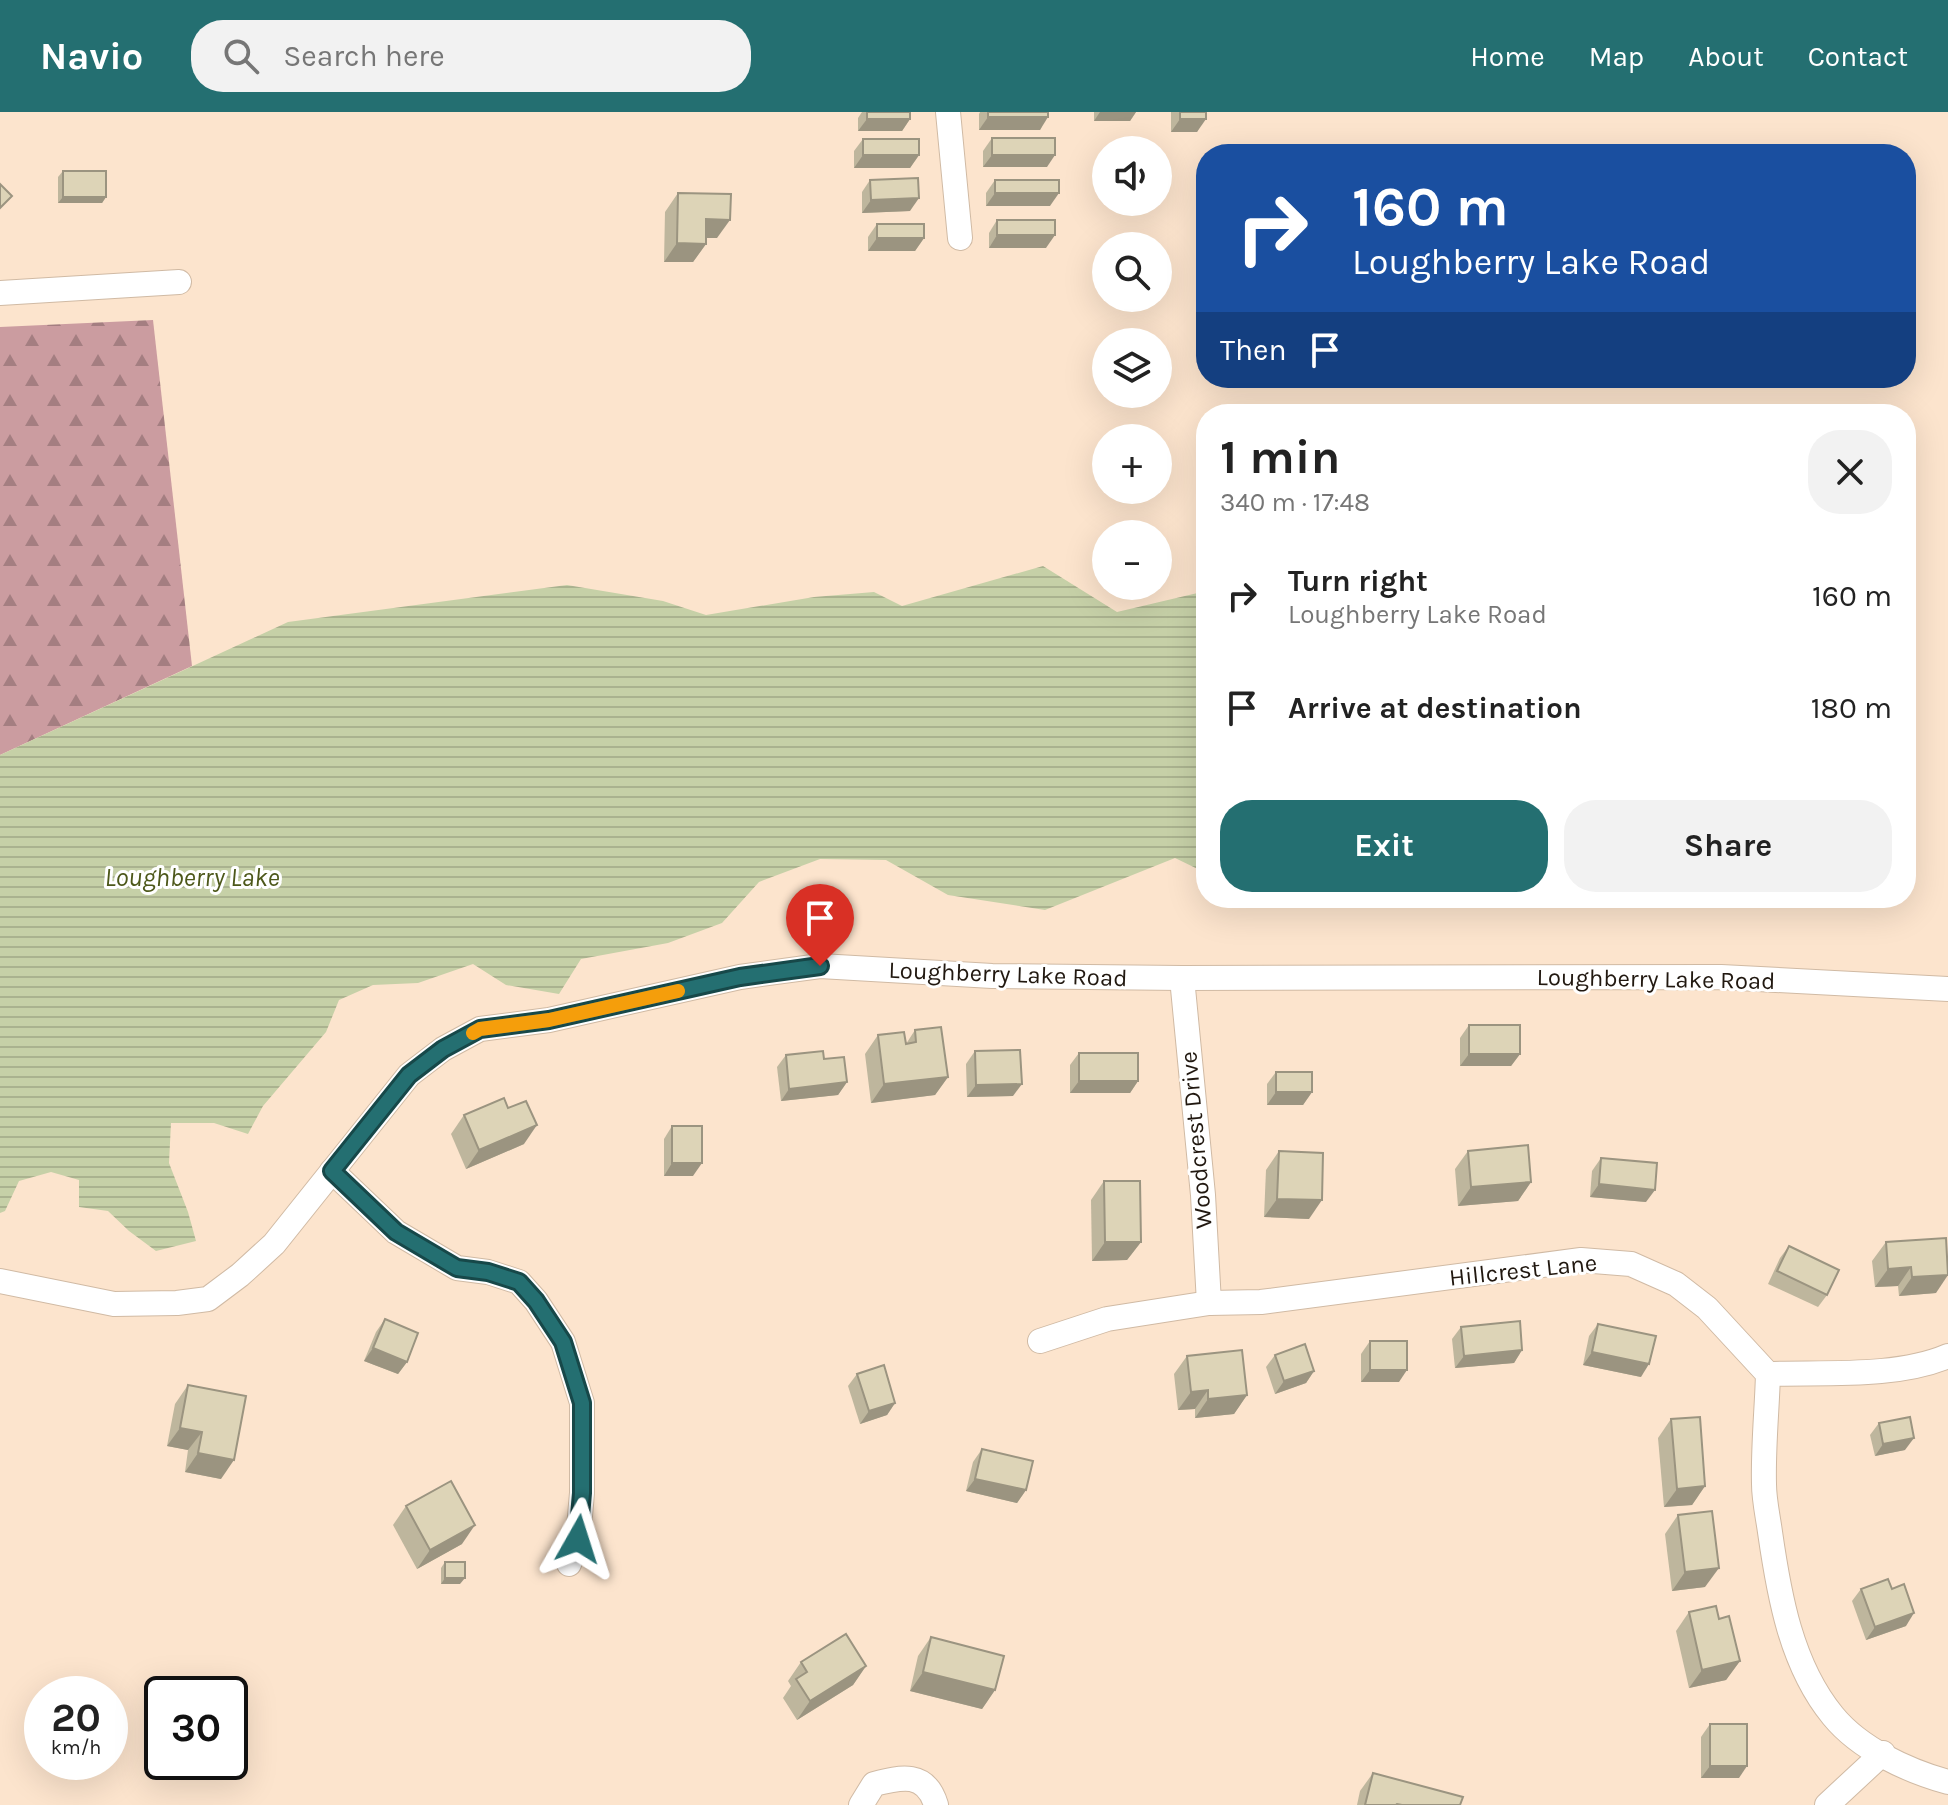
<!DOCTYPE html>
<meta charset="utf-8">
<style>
:root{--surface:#fff;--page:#f2f2f2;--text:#222;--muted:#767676;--accent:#246f71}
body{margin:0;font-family:Karla,sans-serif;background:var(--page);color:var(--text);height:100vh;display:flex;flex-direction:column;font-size:30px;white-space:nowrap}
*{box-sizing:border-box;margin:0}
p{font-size:26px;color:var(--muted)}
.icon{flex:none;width:44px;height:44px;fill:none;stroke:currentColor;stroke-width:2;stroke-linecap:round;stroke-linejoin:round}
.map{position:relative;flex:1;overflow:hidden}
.sheet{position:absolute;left:1196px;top:292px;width:720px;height:504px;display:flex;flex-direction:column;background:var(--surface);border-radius:32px;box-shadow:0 8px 32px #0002}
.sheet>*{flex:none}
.hud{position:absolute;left:1196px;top:32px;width:720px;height:244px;border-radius:32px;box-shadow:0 8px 32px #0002;background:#1a4fa0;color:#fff;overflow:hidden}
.buttons{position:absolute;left:1092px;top:24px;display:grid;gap:16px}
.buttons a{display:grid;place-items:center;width:80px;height:80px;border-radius:50%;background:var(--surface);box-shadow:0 8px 32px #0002;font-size:40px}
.speed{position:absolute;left:24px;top:1564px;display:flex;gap:16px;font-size:40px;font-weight:700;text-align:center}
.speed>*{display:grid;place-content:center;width:104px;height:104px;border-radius:50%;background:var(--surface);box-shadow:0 8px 32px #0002;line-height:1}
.speed small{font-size:20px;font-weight:400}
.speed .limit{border:4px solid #111;border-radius:12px;background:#fff;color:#111}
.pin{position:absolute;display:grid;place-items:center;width:68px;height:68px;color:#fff;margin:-82px -34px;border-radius:50% 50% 50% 0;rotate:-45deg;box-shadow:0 0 8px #0007}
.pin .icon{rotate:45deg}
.me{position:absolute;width:88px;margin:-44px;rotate:6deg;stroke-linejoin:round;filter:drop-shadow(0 0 6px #0008)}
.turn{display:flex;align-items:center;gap:28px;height:168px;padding:0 24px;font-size:36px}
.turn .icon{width:104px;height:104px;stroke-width:2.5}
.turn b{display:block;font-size:56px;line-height:68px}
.then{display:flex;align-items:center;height:76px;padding:0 24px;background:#0003;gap:16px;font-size:30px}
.round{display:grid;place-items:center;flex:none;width:84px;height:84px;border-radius:32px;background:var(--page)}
.overview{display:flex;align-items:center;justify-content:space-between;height:136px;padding:0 24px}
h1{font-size:48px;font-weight:700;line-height:60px}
.action{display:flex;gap:16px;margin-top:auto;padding:16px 24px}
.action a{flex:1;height:92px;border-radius:32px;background:var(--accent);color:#fff;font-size:32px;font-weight:700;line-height:92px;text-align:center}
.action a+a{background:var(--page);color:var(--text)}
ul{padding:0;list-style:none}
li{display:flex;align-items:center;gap:24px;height:112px;padding:0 24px}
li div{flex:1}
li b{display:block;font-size:30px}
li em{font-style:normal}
header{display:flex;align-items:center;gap:48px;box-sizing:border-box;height:112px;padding:0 40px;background:var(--accent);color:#fff}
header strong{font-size:38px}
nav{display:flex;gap:44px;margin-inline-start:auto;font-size:28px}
.search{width:560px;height:72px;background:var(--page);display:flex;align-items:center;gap:20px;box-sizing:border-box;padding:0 28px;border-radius:32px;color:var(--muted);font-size:30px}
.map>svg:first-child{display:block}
.forest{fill:url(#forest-firs)}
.water{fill:url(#water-rules)}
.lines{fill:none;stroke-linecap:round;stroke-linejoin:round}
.minor-casing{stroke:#d0baa4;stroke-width:26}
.minor{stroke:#fff;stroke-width:24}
.wall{fill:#beb69d}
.shaded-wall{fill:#9b9480}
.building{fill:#ddd4b7;stroke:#9b9480;stroke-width:2}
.route-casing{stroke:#174849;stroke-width:20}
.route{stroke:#246f71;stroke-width:14}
.slow{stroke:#f59e0b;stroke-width:14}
.labels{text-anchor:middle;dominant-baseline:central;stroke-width:6;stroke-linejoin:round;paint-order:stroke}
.street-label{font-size:24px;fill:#211810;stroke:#fff}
.water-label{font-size:26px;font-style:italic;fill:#4d581a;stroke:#fff}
</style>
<header>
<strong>Navio</strong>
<div class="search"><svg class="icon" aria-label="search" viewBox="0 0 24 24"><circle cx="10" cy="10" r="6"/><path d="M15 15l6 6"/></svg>Search here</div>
<nav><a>Home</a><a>Map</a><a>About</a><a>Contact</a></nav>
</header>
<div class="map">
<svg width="1948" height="1693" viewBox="0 0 1948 1693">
<defs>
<pattern id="forest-firs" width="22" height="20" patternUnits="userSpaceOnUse" patternTransform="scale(2)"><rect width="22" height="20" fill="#cb9ca0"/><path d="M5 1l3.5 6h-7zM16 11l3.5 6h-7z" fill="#a47e81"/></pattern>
<pattern id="water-rules" width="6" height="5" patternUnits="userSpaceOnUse" patternTransform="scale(2)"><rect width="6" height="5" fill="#c6d0a7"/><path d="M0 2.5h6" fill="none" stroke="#aab28f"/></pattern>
</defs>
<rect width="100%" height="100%" fill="#fce4cd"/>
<path class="forest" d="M153,208L192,554L0,643V215Z"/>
<path class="water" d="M1043,454L1117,500L1206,479V761L1175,746L1045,798L948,783L886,748L820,747L759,770L722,811L668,831L581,847L559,882L506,873L473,852L418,871L373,873L339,888L326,920L263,994L248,1022L214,1011H171L169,1051L188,1100L196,1129L156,1139L129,1119L108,1099L79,1095V1068L51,1060L19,1069L5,1099L0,1101V643L288,510L567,473L663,489L706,503L814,485L874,480L902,494Z"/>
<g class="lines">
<defs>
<g id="minor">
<path d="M948,0L960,126"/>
<path d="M0,181L179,170"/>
<path d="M1182,866L1203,1083L1209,1191"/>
<path d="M332,1059L396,1120L457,1156L488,1160L519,1170L536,1189L563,1230L582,1291V1381L578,1427L569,1452"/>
<path d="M0,1169L114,1192L177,1191L208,1187L240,1163L274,1132L409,963L443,937L480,917L549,908L740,865L820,854L992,864L1182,866L1721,865L1948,877"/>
<path d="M1040,1229L1107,1207L1209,1191L1261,1190L1581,1148L1631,1152L1676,1172L1707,1196L1768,1262C1767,1298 1763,1335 1764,1372C1764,1388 1768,1405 1770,1420C1779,1483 1791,1553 1833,1604C1860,1637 1908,1659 1948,1670"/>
<path d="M1768,1262C1824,1260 1897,1266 1948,1244"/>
<path d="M861,1693L874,1672C901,1665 926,1659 936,1693"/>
<path d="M1827,1693L1883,1641"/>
</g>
</defs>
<use href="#minor" class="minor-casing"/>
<use href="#minor" class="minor"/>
</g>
<g class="wall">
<path d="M862,0H910V7L902,19H858V6Z"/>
<path d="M980,0H1048L1040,18H979V2Z"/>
<path d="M1094,0H1136L1130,9H1094Z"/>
<path d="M1171,0H1206L1197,20H1171Z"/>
<path d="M992,26L1047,55H983V39Z"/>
<path d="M863,27L919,43L910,56H854V39Z"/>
<path d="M63,59L106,85L102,91H58V65Z"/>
<path d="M870,68L910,99L862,101V80Z"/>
<path d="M995,68L1050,94H986V81Z"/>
<path d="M678,81L717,126H706V132L693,150H664L665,100Z"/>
<path d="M997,108L1046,136H989V121Z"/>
<path d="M877,112L924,126L915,139H868V125Z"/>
<path d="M1469,913L1520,942L1511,954H1460V926Z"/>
<path d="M915,918L948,965L935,983L871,991L865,942L878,923L906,932Z"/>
<path d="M975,939L1013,984L967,985L966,952Z"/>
<path d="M1079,941L1138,969L1130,981H1070V953Z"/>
<path d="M786,943L824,947L847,970L838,983L781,989L777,955Z"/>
<path d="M1276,960L1312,980L1303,993H1267V972Z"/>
<path d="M508,996L524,1032L466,1057L451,1022L464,1003Z"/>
<path d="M672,1014L693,1064H664V1027Z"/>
<path d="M1279,1039L1309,1107L1264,1105L1266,1058Z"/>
<path d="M1468,1039L1531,1070L1518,1089L1458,1094L1455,1057Z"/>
<path d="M1601,1046L1646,1090L1590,1085L1592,1059Z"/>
<path d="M1104,1069L1141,1130L1127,1148L1092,1149L1091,1088Z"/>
<path d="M1886,1130L1936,1181L1899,1184L1898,1174L1875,1175L1872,1149Z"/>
<path d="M1789,1134L1827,1183L1818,1195L1768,1172L1780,1146Z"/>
<path d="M385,1207L407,1250L398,1262L364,1249L376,1220Z"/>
<path d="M1598,1212L1641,1265L1583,1253L1589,1224Z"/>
<path d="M1461,1215L1522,1238L1514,1251L1455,1256L1452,1227Z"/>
<path d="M1370,1229L1399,1270H1361V1242Z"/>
<path d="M1275,1243L1314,1259L1306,1271L1275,1282L1266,1255Z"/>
<path d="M1187,1244L1247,1283L1234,1302L1195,1306V1297L1178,1298L1174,1262Z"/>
<path d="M857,1262L895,1291L887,1303L860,1312L848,1274Z"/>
<path d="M188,1273L221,1367L185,1360L188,1338L167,1334L175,1292Z"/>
<path d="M1671,1307L1705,1374L1692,1393L1664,1395L1658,1326Z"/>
<path d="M1879,1311L1905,1338L1875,1344L1870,1323Z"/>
<path d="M982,1337L1026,1378L1017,1391L966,1379L973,1350Z"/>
<path d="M406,1394L462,1432L417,1457L393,1413Z"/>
<path d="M1678,1403L1705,1475L1672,1479L1665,1422Z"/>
<path d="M445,1450L460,1472H441V1456Z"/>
<path d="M1861,1477L1906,1514L1866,1528L1852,1489Z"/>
<path d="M1689,1500L1719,1507L1740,1549L1726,1568L1689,1576L1676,1519Z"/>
<path d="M931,1525L995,1578L982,1597L910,1579L918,1544Z"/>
<path d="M801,1550L866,1554L853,1573L797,1608L783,1586L791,1574L788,1569Z"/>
<path d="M1710,1612L1739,1666H1701V1625Z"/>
<path d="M1373,1661L1460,1693H1357L1360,1679Z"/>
</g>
<g class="shaded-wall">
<path d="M1100,0H1136L1130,9H1094Z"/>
<path d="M988,5H1048L1040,18H979Z"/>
<path d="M867,7H910L902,19H858Z"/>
<path d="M1180,7H1206L1197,20H1171Z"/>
<path d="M863,43H919L910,56H854Z"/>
<path d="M992,43H1055L1047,55H983Z"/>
<path d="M995,81H1059L1050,94H986Z"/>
<path d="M63,85H106L102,91H58Z"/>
<path d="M919,86L910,99L862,101L871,88Z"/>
<path d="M706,107L730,108L717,126H693Z"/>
<path d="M997,123H1055L1046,136H989Z"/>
<path d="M877,126H924L915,139H868Z"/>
<path d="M677,131L706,132L693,150H664Z"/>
<path d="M1469,942H1520L1511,954H1460Z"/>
<path d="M948,965L935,983L871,991L884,972Z"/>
<path d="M1079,969H1138L1130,981H1070Z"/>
<path d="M847,970L838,983L781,989L789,977Z"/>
<path d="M1022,972L1013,984L967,985L976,973Z"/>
<path d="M1276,980H1312L1303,993H1267Z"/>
<path d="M537,1013L524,1032L466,1057L479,1038Z"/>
<path d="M672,1051H702L693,1064H664Z"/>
<path d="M1531,1070L1518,1089L1458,1094L1471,1075Z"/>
<path d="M1599,1072L1655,1078L1646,1090L1590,1085Z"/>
<path d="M1277,1087L1322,1088L1309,1107L1264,1105Z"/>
<path d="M1105,1130H1141L1127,1148L1092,1149Z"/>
<path d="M1911,1155L1898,1174L1875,1175L1888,1157Z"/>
<path d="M1948,1163L1936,1181L1899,1184L1912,1165Z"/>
<path d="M373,1236L407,1250L398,1262L364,1249Z"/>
<path d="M1522,1238L1514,1251L1455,1256L1464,1244Z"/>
<path d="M1592,1240L1649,1252L1641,1265L1583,1253Z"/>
<path d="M1370,1258H1407L1399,1270H1361Z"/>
<path d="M1314,1259L1306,1271L1275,1282L1284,1269Z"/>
<path d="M1208,1278L1195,1297L1178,1298L1191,1280Z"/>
<path d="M1247,1283L1234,1302L1195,1306L1208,1287Z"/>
<path d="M895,1291L887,1303L860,1312L869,1299Z"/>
<path d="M180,1316L202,1320L188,1338L167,1334Z"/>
<path d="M1914,1326L1905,1338L1875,1344L1883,1332Z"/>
<path d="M198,1341L234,1348L221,1367L185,1360Z"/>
<path d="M975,1367L1026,1378L1017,1391L966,1379Z"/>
<path d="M1705,1374L1692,1393L1664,1395L1677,1377Z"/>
<path d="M475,1413L462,1432L417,1457L430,1438Z"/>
<path d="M1719,1456L1705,1475L1672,1479L1685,1460Z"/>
<path d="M445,1466H465L460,1472H441Z"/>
<path d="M1914,1501L1906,1514L1866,1528L1875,1515Z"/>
<path d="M1740,1549L1726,1568L1689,1576L1702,1558Z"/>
<path d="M866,1554L853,1573L797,1608L810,1589Z"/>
<path d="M923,1560L995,1578L982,1597L910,1579Z"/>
<path d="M1710,1654H1747L1739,1666H1701Z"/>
</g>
<g class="building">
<rect x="867" y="0" width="43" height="7"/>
<rect x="988" y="0" width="60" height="5"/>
<rect x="1180" y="0" width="26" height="7"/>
<rect x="992" y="26" width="63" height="17"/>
<rect x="863" y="27" width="56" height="16"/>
<rect x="63" y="59" width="43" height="26"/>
<path d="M918,66L919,86L871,88L870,68Z"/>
<rect x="995" y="68" width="64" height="13"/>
<path d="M0,72L12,84L0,96Z"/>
<path d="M678,81L731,82L730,108L706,107V132L677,131Z"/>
<rect x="997" y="108" width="58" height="15"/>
<rect x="877" y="112" width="47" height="14"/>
<rect x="1469" y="913" width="51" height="29"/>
<path d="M941,915L948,965L884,972L878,923L904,920L906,932L916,930L915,918Z"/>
<path d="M1020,938L1022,972L976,973L975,939Z"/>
<path d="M823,939L824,947L844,945L847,970L789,977L786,943Z"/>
<rect x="1079" y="941" width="59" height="28"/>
<rect x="1276" y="960" width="36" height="20"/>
<path d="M504,986L508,996L526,989L537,1013L479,1038L464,1003Z"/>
<rect x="672" y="1014" width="30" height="37"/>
<path d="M1528,1033L1531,1070L1471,1075L1468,1039Z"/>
<path d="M1279,1039L1323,1041L1322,1088L1277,1087Z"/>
<path d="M1601,1046L1657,1051L1655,1078L1599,1072Z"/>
<path d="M1104,1069H1140L1141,1130H1105Z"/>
<path d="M1946,1126L1948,1163L1912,1165L1911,1155L1888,1157L1886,1130Z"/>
<path d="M1789,1134L1839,1158L1827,1183L1777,1159Z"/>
<path d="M385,1207L418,1221L407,1250L373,1236Z"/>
<path d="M1520,1209L1522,1238L1464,1244L1461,1215Z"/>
<path d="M1598,1212L1656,1224L1649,1252L1592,1240Z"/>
<rect x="1370" y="1229" width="37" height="29"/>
<path d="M1305,1232L1314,1259L1284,1269L1275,1243Z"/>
<path d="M1242,1238L1247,1283L1208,1287V1278L1191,1280L1187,1244Z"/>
<path d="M884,1253L895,1291L869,1299L857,1262Z"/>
<path d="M188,1273L246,1284L234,1348L198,1341L202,1320L180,1316Z"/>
<path d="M1700,1305L1705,1374L1677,1377L1671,1307Z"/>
<path d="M1910,1305L1914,1326L1883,1332L1879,1311Z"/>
<path d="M982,1337L1033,1349L1026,1378L975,1367Z"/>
<path d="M451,1369L475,1413L430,1438L406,1394Z"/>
<path d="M1712,1399L1719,1456L1685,1460L1678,1403Z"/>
<rect x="445" y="1450" width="20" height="16"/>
<path d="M1888,1467L1892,1477L1904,1472L1914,1501L1875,1515L1861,1477Z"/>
<path d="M1716,1494L1719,1507L1729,1504L1740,1549L1702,1558L1689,1500Z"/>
<path d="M846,1522L866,1554L810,1589L796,1567L807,1560L801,1550Z"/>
<path d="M931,1525L1004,1544L995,1578L923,1560Z"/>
<rect x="1710" y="1612" width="37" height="42"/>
<path d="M1373,1661L1463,1685L1460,1693H1402L1397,1692L1396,1693H1365Z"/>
</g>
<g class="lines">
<defs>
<path id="route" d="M578,1427L582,1381V1291L563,1230L536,1189L519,1170L488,1160L457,1156L396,1120L332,1059L409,963L443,937L480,917L549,908L740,865L820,854"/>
</defs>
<use href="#route" class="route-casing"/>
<use href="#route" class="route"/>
<path class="slow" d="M473,921L480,917L549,908L678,879"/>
</g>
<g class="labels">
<g class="street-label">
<text transform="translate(1008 862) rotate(2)">Loughberry Lake Road</text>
<text transform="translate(1656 867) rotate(1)">Loughberry Lake Road</text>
<text transform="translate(1196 1028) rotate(-95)">Woodcrest Drive</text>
<text transform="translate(1523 1158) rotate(-6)">Hillcrest Lane</text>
</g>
<g class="water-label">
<text x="192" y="765">Loughberry Lake</text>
</g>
</g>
</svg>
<div class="buttons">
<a><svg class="icon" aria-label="sound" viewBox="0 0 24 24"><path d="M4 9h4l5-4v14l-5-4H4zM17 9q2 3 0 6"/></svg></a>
<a><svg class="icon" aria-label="search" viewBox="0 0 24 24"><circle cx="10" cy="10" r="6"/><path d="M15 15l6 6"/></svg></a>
<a><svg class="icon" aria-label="layers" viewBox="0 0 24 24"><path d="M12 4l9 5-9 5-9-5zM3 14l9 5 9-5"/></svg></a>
<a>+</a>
<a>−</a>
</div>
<div class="speed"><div>20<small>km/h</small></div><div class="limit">30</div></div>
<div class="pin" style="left:820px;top:854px;background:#d93025"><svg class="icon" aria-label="arrive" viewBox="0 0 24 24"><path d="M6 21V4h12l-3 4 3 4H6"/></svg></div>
<svg class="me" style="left:578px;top:1427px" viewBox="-20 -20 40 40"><path d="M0-17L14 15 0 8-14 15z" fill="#246f71" stroke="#fff" stroke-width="4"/></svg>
<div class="hud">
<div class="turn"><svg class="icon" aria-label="right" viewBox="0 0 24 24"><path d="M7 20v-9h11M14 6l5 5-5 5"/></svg><div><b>160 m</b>Loughberry Lake Road</div></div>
<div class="then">Then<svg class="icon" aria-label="arrive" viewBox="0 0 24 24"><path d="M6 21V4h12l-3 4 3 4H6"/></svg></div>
</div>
<section class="sheet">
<div class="overview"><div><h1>1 min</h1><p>340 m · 17:48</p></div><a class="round"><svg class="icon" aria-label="close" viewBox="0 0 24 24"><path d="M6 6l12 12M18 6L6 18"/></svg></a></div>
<ul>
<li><svg class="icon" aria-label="right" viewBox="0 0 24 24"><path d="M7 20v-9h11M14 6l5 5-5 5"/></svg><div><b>Turn right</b><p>Loughberry Lake Road</p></div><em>160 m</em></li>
<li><svg class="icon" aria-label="arrive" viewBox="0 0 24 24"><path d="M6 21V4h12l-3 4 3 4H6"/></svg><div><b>Arrive at destination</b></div><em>180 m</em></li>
</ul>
<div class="action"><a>Exit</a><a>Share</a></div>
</section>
</div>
